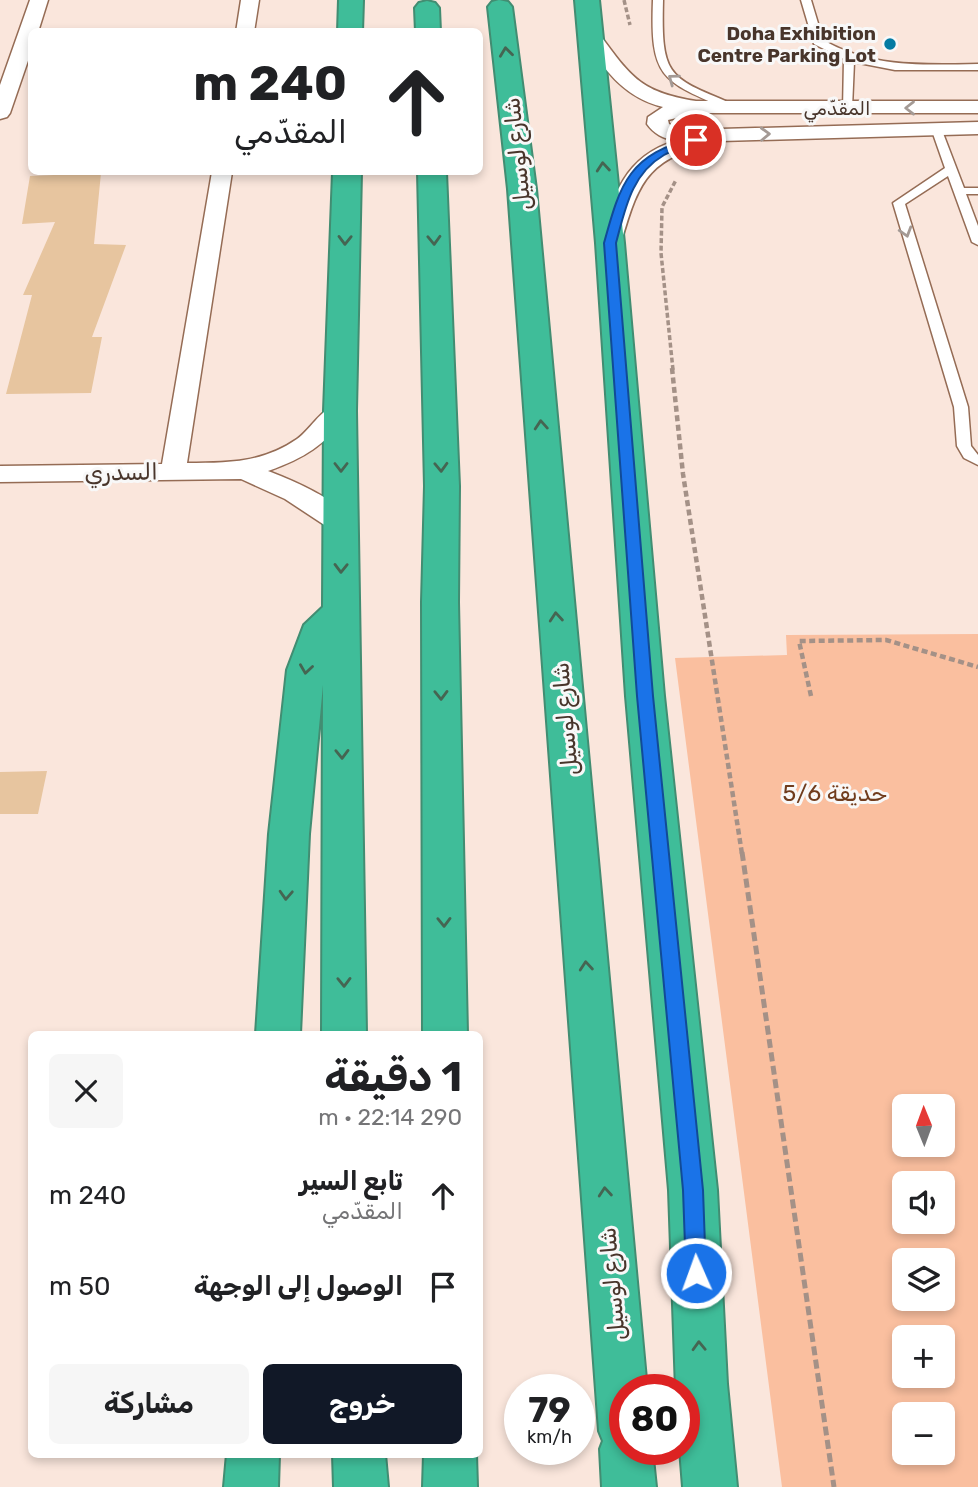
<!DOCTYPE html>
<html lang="ar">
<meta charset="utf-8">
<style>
:root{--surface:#fff;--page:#f6f6f6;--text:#202124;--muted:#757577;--accent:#111827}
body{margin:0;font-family:Rubik,Vazirmatn,sans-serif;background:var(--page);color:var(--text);direction:rtl;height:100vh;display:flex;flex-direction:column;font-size:26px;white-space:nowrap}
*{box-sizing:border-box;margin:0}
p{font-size:23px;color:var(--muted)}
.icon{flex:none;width:38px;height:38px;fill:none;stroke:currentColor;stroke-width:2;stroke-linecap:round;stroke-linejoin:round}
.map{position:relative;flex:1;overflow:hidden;direction:ltr}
.sheet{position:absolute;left:28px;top:1031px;width:455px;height:427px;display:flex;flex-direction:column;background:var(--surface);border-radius:10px;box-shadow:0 4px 10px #0003;direction:rtl}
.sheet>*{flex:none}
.top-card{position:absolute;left:28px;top:28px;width:455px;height:147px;border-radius:10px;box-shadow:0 4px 10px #0003;direction:rtl;background:#fff;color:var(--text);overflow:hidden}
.needle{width:46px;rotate:359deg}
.controls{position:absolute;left:892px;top:1094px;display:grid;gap:14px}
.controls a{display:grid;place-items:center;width:63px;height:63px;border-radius:10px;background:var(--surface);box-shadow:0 4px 10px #0003;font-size:35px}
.speed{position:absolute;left:504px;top:1374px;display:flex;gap:14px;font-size:35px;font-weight:700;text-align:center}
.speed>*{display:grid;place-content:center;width:91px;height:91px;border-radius:50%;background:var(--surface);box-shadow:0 4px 10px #0003;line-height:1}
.speed small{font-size:18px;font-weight:400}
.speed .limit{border:10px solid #d22;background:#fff;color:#111}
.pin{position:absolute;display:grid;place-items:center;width:60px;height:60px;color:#fff;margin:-30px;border:4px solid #fff;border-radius:50%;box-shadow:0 2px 7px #0007}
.me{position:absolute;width:77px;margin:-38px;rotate:358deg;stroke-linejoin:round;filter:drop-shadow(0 0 5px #0008)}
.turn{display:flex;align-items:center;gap:24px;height:147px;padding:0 21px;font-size:32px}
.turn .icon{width:91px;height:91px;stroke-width:2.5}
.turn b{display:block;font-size:49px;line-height:60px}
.round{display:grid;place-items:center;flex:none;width:74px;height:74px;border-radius:10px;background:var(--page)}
.head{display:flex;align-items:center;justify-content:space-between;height:119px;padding:0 21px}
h1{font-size:42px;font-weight:700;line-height:52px}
.button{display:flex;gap:14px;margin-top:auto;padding:14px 21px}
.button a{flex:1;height:80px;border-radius:10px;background:var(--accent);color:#fff;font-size:28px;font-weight:700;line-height:80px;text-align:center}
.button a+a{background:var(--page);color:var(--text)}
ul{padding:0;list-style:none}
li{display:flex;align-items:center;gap:21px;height:91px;padding:0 21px}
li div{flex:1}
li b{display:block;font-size:26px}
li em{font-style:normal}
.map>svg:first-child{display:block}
.green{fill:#fabf9f;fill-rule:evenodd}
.building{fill:#e7c59f}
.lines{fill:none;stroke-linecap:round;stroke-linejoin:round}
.lane-casing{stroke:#956c55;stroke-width:3}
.street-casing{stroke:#956c55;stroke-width:3}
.highway-casing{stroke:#428d72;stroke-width:4}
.path-far2{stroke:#a49187;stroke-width:3.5;stroke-dasharray:5 2.5;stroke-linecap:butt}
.path-far1{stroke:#a49187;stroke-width:4.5;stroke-dasharray:6 3.5;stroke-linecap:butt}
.path{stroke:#a49187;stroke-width:5;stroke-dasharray:9 4.5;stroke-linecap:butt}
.lane{fill:#fff;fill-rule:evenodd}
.street{fill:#fff;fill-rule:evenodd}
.highway{fill:#3fbd99;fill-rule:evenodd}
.oneway{stroke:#456552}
.oneway2{stroke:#a49a95}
.route{fill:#1a73e8;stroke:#114b97;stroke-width:2}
.poi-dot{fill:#037ba3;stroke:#f8f8f8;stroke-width:2.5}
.labels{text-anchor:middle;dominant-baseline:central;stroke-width:6;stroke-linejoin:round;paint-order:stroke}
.far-poi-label{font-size:19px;font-weight:bold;fill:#48352b;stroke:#f8f8f8;text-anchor:end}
.far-street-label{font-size:19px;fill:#48352b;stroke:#f8f8f8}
.street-label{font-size:23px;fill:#48352b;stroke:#f8f8f8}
.park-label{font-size:23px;fill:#703c1d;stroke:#f8f8f8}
</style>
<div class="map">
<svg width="978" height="1487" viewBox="0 0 978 1487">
<rect width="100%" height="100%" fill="#fae6dc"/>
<path class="green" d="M978,634V1487H782L675,658L787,655L786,635ZM905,1106H943V1144H905ZM943,1183V1222H905V1183ZM905,1260H943V1298H905ZM905,1337H943V1376H905ZM943,1414V1452H905V1414Z"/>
<g class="building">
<path d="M101,173L94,244L126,245L92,337H102L91,393L6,394L32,295H23L55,222L22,224L30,176Z"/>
<path d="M47,771L38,814H0V772Z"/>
</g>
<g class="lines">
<defs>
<g id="lane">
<path d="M653,0H663C661,79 668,77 738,106V110H730C661,81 650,78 653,0Z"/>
<path d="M801,0H811L823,40C872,68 923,65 978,64V70H895L854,62L852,108L843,110L844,59L814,44Z"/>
<path d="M936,125L941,128L964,188H978V194H966L978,226V245L972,242L948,176L905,204L968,407L971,446L978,455V465L964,458L957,446L954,407L893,203L945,168L931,128Z"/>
</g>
<g id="street">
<path d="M30,0H48L38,32H32V49L10,113L7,117L0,119V85Z"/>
<path d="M241,0H259L254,32H236Z"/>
<path d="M590,29L597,31C630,75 638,92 696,101H978V113H697L668,120L669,124C683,133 706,133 721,129L978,122V134L721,141C650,158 640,175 621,243L618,248H602L599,243C613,196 624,157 675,141C663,138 654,134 647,124L648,117L663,107C622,97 604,68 581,35Z"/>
<path d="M212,172H232L187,463C228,463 262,463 297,439C314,427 325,399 349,405L352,411L349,417C320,446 308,457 268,471C294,481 340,500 354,524L350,530L341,533L332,530L285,499L241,479L0,482V466L162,464Z"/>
</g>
<g id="highway">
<path d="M339,0H363L362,32H338Z"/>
<path d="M499,0L508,2L512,7L536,189L647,1390H625V1449H652L656,1487H602L600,1449L603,1441L599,1431L508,189L488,7L492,2Z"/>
<path d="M575,0H599L624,243L664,696L717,1190L727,1384L737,1487H683L680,1449H684V1390H676L669,1190L626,696L596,243Z"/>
<path d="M427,1L435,3L439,8L440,32H416L415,8L419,3Z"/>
<path d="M333,172H361L356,411L366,1034H322L323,685L309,834L300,1034H256L269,834L287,670L304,625L323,607L324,411Z"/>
<path d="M418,172H446L459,486L458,602L467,1034H423L422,602L425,486Z"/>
<path d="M227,1454H279L278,1487H224Z"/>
<path d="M333,1454H385L388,1487H334Z"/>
<path d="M424,1454H476L477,1487H423Z"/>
</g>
</defs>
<use href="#lane" class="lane-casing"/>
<use href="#street" class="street-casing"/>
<use href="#highway" class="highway-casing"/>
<g class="path-far2">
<path d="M624,0L630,25"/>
<path d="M673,370L661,253L662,207L676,180"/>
</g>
<g class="path-far1">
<path d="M672,368L683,474L742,854"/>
<path d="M811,696L799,641L886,640L978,667"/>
</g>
<path class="path" d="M742,852L834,1487"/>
<use href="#lane" class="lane"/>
<use href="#street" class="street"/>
<use href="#highway" class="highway"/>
</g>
<defs><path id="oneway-chevron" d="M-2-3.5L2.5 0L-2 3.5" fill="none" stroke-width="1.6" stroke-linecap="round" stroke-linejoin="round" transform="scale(1.75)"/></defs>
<g class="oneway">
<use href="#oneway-chevron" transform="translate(506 52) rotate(-97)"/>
<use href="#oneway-chevron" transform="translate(603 167) rotate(-95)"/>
<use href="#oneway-chevron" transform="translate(345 240) rotate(91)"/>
<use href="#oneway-chevron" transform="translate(434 240) rotate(88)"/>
<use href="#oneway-chevron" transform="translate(541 425) rotate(-94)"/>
<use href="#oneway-chevron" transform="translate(341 467) rotate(90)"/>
<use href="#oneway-chevron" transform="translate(441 467) rotate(88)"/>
<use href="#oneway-chevron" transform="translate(341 568) rotate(91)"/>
<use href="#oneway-chevron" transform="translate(556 617) rotate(-95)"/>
<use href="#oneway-chevron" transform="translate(306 669) rotate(98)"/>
<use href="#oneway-chevron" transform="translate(441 695) rotate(89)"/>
<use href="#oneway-chevron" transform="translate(342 754) rotate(89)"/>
<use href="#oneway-chevron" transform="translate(286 895) rotate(93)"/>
<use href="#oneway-chevron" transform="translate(444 922) rotate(89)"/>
<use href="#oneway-chevron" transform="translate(586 966) rotate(-95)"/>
<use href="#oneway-chevron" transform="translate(344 982) rotate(89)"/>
<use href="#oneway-chevron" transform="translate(605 1192) rotate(-95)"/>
<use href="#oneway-chevron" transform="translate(699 1346) rotate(-92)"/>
</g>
<g class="oneway2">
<use href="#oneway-chevron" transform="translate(673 79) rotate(-144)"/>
<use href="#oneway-chevron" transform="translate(910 108) rotate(180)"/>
<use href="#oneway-chevron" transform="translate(765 134) rotate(-2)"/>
<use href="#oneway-chevron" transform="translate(906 232) rotate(73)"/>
</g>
<path class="route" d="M696,137L700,138V143C688,146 674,149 664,155C631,174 625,210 616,243L653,696L703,1190L706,1273L703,1280L696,1283L689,1280L686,1273L683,1190L637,696L604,243C621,181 629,155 696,137Z"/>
<circle class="poi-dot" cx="890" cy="44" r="7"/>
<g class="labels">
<g class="far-poi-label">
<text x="876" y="33">Doha Exhibition<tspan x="876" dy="22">Centre Parking Lot</tspan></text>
</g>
<g class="far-street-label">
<text x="837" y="108">المقدّمي</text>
</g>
<g class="street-label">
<text transform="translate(517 154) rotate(-96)">شارع لوسيل</text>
<text transform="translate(121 472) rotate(-1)">السدري</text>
<text transform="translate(565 719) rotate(-95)">شارع لوسيل</text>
<text transform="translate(612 1284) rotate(-95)">شارع لوسيل</text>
</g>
<g class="park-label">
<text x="835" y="793">حديقة 5/6</text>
</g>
</g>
</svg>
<div class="controls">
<a><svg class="needle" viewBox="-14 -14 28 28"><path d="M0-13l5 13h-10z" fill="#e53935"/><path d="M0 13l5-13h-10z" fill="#757577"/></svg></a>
<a><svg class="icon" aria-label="sound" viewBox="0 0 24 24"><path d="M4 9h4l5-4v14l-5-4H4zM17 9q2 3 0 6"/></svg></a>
<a><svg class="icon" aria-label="layers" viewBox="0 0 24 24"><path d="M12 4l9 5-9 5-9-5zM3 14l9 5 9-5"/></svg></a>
<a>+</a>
<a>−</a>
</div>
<div class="speed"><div>79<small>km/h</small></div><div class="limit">80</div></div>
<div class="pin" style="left:696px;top:140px;background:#d93025"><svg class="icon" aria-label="arrive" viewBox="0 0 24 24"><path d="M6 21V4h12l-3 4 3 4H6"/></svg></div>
<svg class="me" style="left:696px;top:1273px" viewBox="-20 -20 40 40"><circle r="17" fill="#1a73e8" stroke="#fff" stroke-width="3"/><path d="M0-11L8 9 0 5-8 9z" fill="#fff"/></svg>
<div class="top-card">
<div class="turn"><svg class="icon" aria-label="ahead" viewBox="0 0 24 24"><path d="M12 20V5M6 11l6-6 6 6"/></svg><div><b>240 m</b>المقدّمي</div></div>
</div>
<section class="sheet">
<div class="head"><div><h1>1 دقيقة</h1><p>290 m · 22:14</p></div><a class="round"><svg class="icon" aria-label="close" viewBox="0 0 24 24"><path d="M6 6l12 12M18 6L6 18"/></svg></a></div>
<ul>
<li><svg class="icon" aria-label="ahead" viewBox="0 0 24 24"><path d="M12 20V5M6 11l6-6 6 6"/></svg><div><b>تابع السير</b><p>المقدّمي</p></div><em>240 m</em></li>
<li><svg class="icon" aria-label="arrive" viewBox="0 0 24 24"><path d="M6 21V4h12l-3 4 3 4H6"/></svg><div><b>الوصول إلى الوجهة</b></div><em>50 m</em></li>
</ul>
<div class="button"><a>خروج</a><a>مشاركة</a></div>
</section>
</div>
